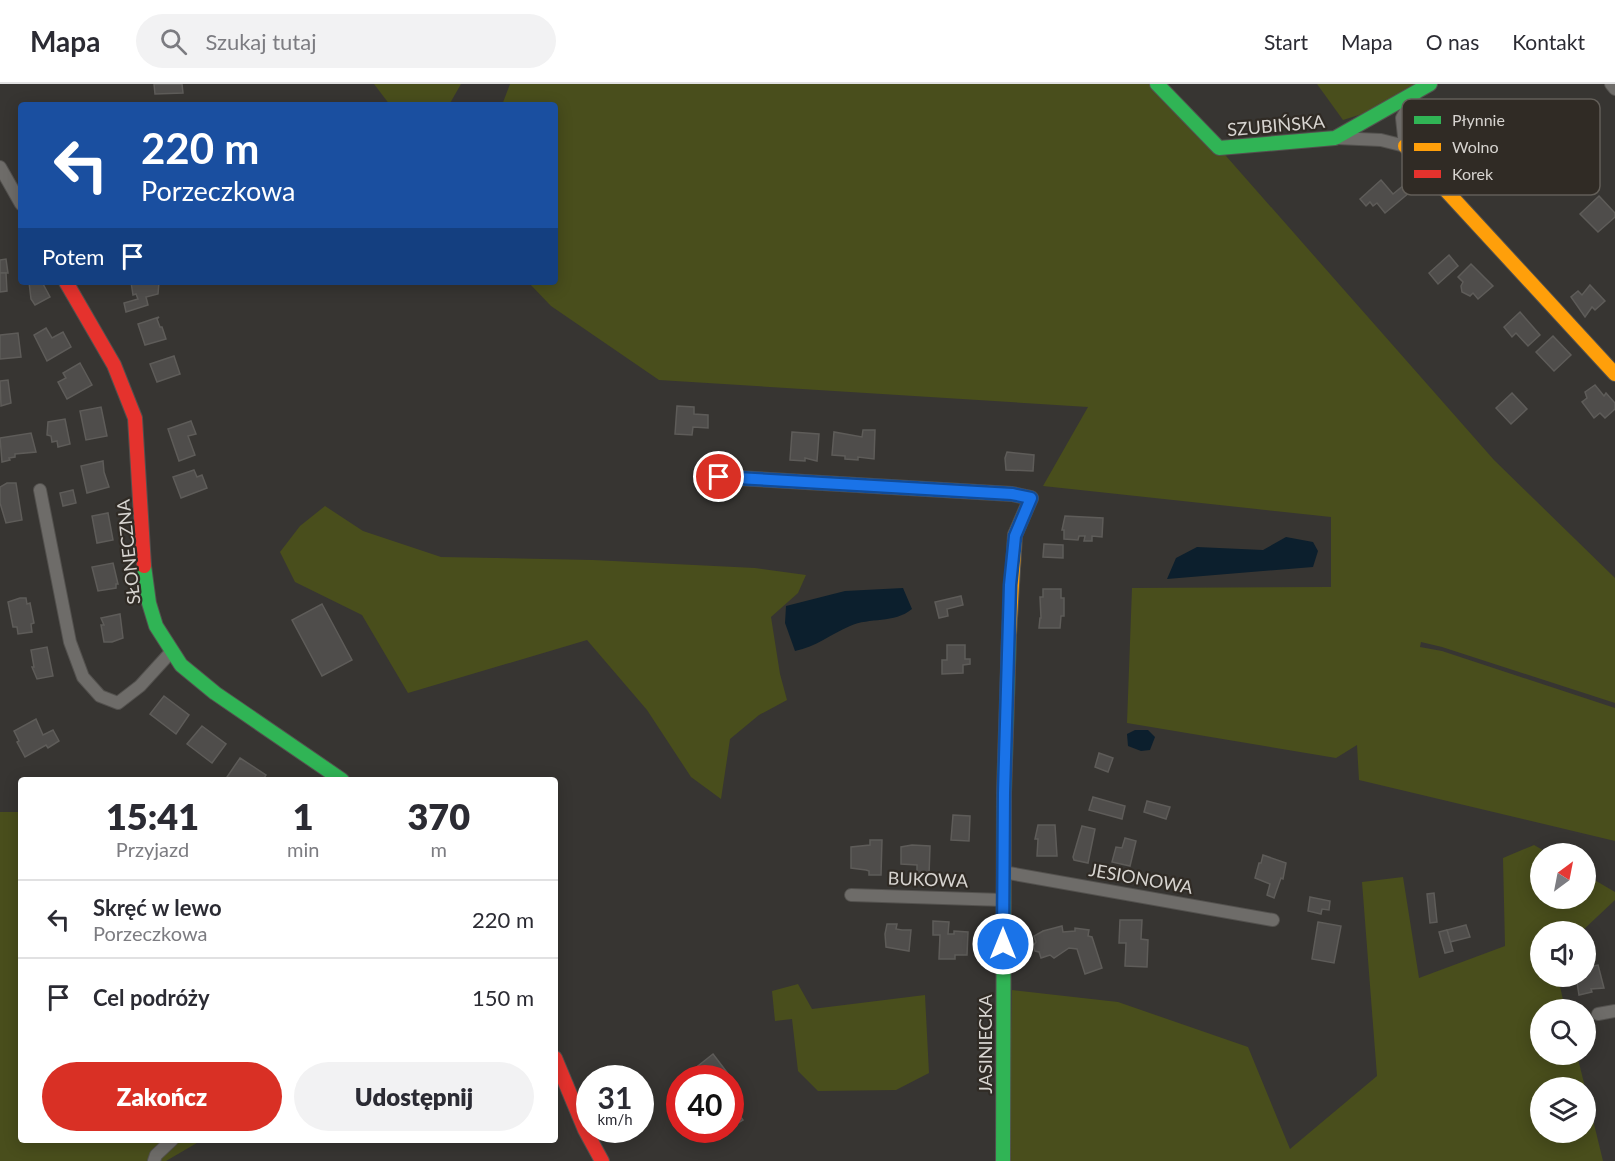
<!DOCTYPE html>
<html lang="pl">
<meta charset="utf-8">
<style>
:root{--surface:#fff;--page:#f2f2f3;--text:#2b2b33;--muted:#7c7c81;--line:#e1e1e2;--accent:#d93025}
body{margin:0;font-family:Lato,sans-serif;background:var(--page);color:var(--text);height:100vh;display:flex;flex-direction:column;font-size:22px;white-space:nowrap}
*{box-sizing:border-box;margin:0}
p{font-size:20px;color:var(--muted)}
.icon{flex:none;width:33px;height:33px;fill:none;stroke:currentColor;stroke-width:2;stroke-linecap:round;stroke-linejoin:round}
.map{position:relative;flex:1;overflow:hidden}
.panel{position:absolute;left:18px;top:693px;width:540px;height:366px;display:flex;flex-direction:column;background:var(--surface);border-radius:6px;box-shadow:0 3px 15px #0003}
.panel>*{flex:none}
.banner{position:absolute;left:18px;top:18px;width:540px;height:183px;border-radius:6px;box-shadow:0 3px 15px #0003;background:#1a4fa0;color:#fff;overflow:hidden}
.needle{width:39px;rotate:32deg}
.tools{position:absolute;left:1530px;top:759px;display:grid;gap:12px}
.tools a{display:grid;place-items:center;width:66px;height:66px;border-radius:50%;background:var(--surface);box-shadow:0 3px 15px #0003;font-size:30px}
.speed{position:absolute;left:576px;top:981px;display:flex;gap:12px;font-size:30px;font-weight:700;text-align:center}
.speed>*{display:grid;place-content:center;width:78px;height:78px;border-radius:50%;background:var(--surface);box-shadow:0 3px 15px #0003;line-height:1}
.speed small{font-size:15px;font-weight:400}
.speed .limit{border:9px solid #d22;background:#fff;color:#111}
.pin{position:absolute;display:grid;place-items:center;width:51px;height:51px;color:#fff;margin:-26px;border:3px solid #fff;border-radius:50%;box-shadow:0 2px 6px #0007}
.me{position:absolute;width:66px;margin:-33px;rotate:0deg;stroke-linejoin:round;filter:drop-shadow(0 0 4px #0008)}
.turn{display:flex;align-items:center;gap:21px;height:126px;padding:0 24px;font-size:27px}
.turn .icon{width:78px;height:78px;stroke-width:2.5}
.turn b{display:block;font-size:42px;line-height:51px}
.then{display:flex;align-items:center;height:57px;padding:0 24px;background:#0003;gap:12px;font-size:22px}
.eta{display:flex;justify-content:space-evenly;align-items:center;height:102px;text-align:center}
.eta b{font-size:36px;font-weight:800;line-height:42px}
.primary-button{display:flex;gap:12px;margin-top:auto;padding:12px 24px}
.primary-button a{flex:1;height:69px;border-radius:36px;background:var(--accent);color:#fff;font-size:24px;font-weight:800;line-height:69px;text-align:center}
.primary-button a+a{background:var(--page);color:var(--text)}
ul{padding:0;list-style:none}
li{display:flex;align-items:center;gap:18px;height:78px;padding:0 24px;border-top:2px solid var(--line)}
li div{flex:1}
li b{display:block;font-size:22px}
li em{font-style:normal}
header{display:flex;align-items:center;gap:36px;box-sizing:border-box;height:84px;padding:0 30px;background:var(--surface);border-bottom:2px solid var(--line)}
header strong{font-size:28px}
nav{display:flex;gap:33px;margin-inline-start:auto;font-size:21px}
.search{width:420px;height:54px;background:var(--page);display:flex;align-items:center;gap:15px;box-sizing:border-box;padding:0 21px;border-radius:33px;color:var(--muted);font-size:22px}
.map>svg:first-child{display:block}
.green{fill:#494e1c}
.water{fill:#0c1f2d}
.building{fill:#4f4d4b;stroke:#5e5c59;stroke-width:1.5}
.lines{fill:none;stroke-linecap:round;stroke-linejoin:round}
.street-casing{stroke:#53514e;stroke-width:14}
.fast-casing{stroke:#53514e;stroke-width:16}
.slow-casing{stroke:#53514e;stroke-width:16}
.jam-casing{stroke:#53514e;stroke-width:16}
.street{stroke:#6e6c69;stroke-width:12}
.fast{stroke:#30b455;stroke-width:14}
.slow{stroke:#ff9f0a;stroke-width:14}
.jam{stroke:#e5322d;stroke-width:14}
.route-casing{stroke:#114b97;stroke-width:15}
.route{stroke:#1a73e8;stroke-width:10}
.labels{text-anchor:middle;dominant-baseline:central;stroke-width:4.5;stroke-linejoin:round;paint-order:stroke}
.street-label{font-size:18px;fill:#d7d4d0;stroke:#302b25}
.key{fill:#302b25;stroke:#625e58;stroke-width:1.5}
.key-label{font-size:16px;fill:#d7d4d0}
</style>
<header>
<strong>Mapa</strong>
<div class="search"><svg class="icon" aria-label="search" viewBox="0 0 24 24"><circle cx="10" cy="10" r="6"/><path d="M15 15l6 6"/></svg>Szukaj tutaj</div>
<nav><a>Start</a><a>Mapa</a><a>O nas</a><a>Kontakt</a></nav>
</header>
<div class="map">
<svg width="1615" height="1077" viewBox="0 0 1615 1077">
<rect width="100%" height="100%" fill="#373532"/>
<g class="green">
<path d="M374,0H461L449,21H390Z"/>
<path d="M510,0H1157L1219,64L1494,376L1615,494V619L1442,563L1421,558L1420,563L1442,567L1615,624V757L1359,696L1357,661L1336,674L1127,639L1132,504L1331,503V433L1043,402L1088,323L659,296L551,222L528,198H555V21H502Z"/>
<path d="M1317,0H1417L1381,24L1343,36Z"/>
<path d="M325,422L363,447L441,473L593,476L755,484L806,491L798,509L771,533L780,590L787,616L759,631L730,655L721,715L691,693L647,626L587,556L408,609L362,531L295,498L280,468L300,442Z"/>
<path d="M0,728H21V1056H202L166,1077H0Z"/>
<path d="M1534,761L1548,769L1540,770V814H1586V791L1615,808V816L1582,847L1540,848V892L1558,893L1565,925L1540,926V970L1577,971L1585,1003L1540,1004V1048H1586V1007L1603,1077H1008L1012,906L1118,918L1248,963L1290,1065L1377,992L1362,798L1403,793L1419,894L1505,862L1503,774Z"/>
<path d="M798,900L812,925L925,911L929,989L896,1006L818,1007L798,987L792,935L775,937L772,907Z"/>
</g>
<g class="water">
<path d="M1286,453L1313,458L1318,467L1313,483L1167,495L1176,474L1197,463L1263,466Z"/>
<path d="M903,504L912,525C894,540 870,533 850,542C831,550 816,563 795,567L785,539L786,522L845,507Z"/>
<path d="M1135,646H1148L1155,653L1150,666L1141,667L1128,662L1127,650Z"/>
</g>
<g class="building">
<path d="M154,0H182L183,9L155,10Z"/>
<path d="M1381,96L1393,110L1410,96L1416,103L1385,129L1377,119L1373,122L1370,118L1366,122L1360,115Z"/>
<path d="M1599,112L1615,129V133L1598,148L1580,130Z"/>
<path d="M1449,171L1458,182L1438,200L1429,189Z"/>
<path d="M6,175L8,189H0V176Z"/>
<path d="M1471,180L1493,202L1478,215L1473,209L1470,212L1462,208L1461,202L1463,198L1458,193Z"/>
<path d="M0,189H6L7,207L0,208Z"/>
<path d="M29,198H42L50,213L35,221L31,215Z"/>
<path d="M131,198H159L158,210L146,213L148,221L126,228L124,219L138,215L136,210L133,211Z"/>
<path d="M1590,201L1605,217L1595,226L1592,223L1585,233L1571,213L1578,207L1582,211Z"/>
<path d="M1520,228L1540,251L1528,262L1516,249L1512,253L1504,243Z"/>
<path d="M159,233L157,235L160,243H162L166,255L145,261L138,240Z"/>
<path d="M46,244L52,254L63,248L71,263L47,277L34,251Z"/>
<path d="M18,249L21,273L0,275V251Z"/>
<path d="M1553,252L1571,271L1554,287L1536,268Z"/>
<path d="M174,272L180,290L157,298L150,280Z"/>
<path d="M80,279L92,301L67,315L58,298L66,294L63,289Z"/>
<path d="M8,296L11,319L1,322L0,297Z"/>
<path d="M1595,301L1604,312L1606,309L1615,319V325L1605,334L1600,329L1594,334L1582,318L1587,314L1585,308Z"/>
<path d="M1512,309L1527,325L1511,340L1496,324Z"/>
<path d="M677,322L694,323V330L708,331V344L693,343L692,351L675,350Z"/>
<path d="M101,323L107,352L86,356L80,327Z"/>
<path d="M65,335L70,360L58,363L57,357L52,358L51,352L47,351L48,338Z"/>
<path d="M191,337L196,350L188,352L195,371L179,377L168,345Z"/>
<path d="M863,346H875L874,375L858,373V376L845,375V372L832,371L834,348L862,353Z"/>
<path d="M792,348L819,350L817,377L805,374V377L790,376Z"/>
<path d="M31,349L36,368L15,370V373L9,374L10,376L2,378L0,354Z"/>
<path d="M1007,368L1034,371L1033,387L1006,386L1005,374Z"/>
<path d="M103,377L104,388L109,403L87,409L81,382Z"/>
<path d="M194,386L197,393L202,391L207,404L181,414L173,393Z"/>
<path d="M7,399H16L22,436L6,439L0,419V403Z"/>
<path d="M73,406L76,419L63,422L60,409Z"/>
<path d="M108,429L113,456L97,459L92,432Z"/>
<path d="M1065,432L1103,434L1102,453L1092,452V457H1084L1085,452H1079L1078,456L1064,455V446H1062Z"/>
<path d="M1044,460L1063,461V474L1043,473Z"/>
<path d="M113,479L118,500H116V504L98,507L92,483Z"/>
<path d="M1043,505H1061V514H1064V532H1061L1060,544H1039L1040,534H1041L1040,513H1043Z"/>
<path d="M961,512L963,521L947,525L948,532L939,534L935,518Z"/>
<path d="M20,514H26L27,520L30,519L34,539L31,540L32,548L18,550L17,543H13L8,518Z"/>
<path d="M322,520L352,576L322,592L292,536Z"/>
<path d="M120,530L123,554L112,558H104L101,541H104L101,534Z"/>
<path d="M947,561H965V575H970V580L963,581V589L942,590V576H947Z"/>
<path d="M47,563L53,592L37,595L32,583H34L31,566Z"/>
<path d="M164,612L189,631L176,650L150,630Z"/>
<path d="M36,635L43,651L53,646L59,657L48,664L46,661L25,673L17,658L19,657L14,647Z"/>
<path d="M202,642L226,660L212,679L187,660Z"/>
<path d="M1099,669L1113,674L1108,688L1095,683Z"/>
<path d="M240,674L266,691L263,696H232L227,693Z"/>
<path d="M1093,713L1125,722L1122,735L1089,726Z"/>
<path d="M1147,717L1170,723L1166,735L1144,728Z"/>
<path d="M953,731L970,732L969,757L951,756Z"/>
<path d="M1038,741H1055L1057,772H1037L1038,755H1035Z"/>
<path d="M1082,742L1095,745L1088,779L1074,776L1073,773Z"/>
<path d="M1125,754L1136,757L1130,782L1112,778L1116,763L1122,764Z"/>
<path d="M870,756H882L881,791H869V787L866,786L851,784V763L870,761Z"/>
<path d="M912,761L930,762L929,792H917V781L901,780V763Z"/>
<path d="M1263,771L1286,779L1283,795L1281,794L1274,814L1267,811L1270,800L1255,794L1259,779H1261Z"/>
<path d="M1434,809L1437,838L1430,839L1427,810Z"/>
<path d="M1310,813L1330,817L1329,826L1322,825L1321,830L1308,827Z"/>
<path d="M1120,836H1142L1141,855L1148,856L1147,883L1125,882L1126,859H1119Z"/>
<path d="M933,837L949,838L948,850H954V847L968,848L967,871H955V875H939L940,851H933Z"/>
<path d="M1318,838L1341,842L1334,879L1312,875Z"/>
<path d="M887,840H897L896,845L902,846H911L909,867L886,863L885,850Z"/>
<path d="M1466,841L1470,853L1450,858L1447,846Z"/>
<path d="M1062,842L1063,848L1075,847V844L1089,846L1088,852L1092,853L1102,884L1085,890L1077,865L1069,864L1054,874L1050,871L1041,874L1039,868L1035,867L1033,862L1036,858L1034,852L1043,847Z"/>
<path d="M1447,846L1453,867L1445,869L1439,848Z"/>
<path d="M1598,881L1604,904L1591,905L1592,908L1579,911L1576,892H1586L1588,889L1587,883Z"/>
<path d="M713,970L729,991L724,994H685L684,993Z"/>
<path d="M735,1025L743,1036L730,1044V1028Z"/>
</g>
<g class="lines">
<defs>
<g id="street">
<path d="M1611,0L1615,5"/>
<path d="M1337,54L1381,56L1405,62L1402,34L1415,11"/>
<path d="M0,83L21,120"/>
<path d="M40,406L70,558L83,593L100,612L118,619L140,602L171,568"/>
<path d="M1003,788L1273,836"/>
<path d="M851,811L1003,816"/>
<path d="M1598,930L1615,927"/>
<path d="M154,1077L156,1071L172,1056"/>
</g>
<g id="fast">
<path d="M1157,0L1219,64L1335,54L1430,0"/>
<path d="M144,482L149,519L156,542L181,581L215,609L342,696"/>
<path d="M1003,1077L1004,709L1009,551"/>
</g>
<g id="slow">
<path d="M1405,62L1615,290"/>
<path d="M719,393L1012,410L1031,414L1015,451L1009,551"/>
</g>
<g id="jam">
<path d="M66,198L114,281L135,334L144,482"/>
<path d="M555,974L585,1046L602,1077"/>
</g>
</defs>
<use href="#street" class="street-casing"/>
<use href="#fast" class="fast-casing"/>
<use href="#slow" class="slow-casing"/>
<use href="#jam" class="jam-casing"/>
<use href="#street" class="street"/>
<use href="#fast" class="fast"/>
<use href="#slow" class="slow"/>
<use href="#jam" class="jam"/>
</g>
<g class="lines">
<defs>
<path id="route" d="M719,393L1012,410L1031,414L1015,452L1010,501L1004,709L1003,860"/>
</defs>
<use href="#route" class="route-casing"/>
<use href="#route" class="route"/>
</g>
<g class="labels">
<g class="street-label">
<text transform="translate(1276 41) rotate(-5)">SZUBIŃSKA</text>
<text transform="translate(128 468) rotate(-96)">SŁONECZNA</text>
<text transform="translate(1141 794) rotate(10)">JESIONOWA</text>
<text transform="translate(928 795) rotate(2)">BUKOWA</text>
<text transform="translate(985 960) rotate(-90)">JASINIECKA</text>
</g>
</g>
<rect x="1402" y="15" width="198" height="96" rx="9" class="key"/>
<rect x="1414" y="32" width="27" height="8" fill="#30b455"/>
<rect x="1414" y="59" width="27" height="8" fill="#ff9f0a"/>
<rect x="1414" y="86" width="27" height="8" fill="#e5322d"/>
<g class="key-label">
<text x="1452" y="42">Płynnie</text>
<text x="1452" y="69">Wolno</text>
<text x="1452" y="96">Korek</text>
</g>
</svg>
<div class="tools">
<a><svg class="needle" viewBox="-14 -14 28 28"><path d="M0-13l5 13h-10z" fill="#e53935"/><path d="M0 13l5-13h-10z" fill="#7c7c81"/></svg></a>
<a><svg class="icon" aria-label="sound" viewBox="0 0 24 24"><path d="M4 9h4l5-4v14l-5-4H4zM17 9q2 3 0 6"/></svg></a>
<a><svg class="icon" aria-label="search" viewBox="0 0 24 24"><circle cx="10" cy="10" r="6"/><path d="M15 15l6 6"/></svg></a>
<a><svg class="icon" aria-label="layers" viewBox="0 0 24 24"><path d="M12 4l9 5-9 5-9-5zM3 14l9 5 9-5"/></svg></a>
</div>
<div class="speed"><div>31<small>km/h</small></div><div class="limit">40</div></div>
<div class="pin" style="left:719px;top:393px;background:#d93025"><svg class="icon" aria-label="arrive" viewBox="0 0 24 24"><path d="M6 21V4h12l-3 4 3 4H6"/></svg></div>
<svg class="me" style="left:1003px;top:860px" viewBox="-20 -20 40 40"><circle r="17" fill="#1a73e8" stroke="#fff" stroke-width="3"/><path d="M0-11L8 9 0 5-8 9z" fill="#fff"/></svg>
<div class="banner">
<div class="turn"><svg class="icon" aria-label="left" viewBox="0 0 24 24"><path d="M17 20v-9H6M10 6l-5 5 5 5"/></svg><div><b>220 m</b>Porzeczkowa</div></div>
<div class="then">Potem<svg class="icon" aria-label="arrive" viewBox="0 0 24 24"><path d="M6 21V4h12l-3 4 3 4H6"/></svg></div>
</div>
<section class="panel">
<div class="eta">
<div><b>15:41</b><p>Przyjazd</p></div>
<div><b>1</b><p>min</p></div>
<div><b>370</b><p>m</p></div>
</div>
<ul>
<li><svg class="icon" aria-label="left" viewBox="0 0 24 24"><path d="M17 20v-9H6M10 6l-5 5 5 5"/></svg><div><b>Skręć w lewo</b><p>Porzeczkowa</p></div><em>220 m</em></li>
<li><svg class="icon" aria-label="arrive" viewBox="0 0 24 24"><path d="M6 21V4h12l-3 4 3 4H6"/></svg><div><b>Cel podróży</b></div><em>150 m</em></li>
</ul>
<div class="primary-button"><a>Zakończ</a><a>Udostępnij</a></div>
</section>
</div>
